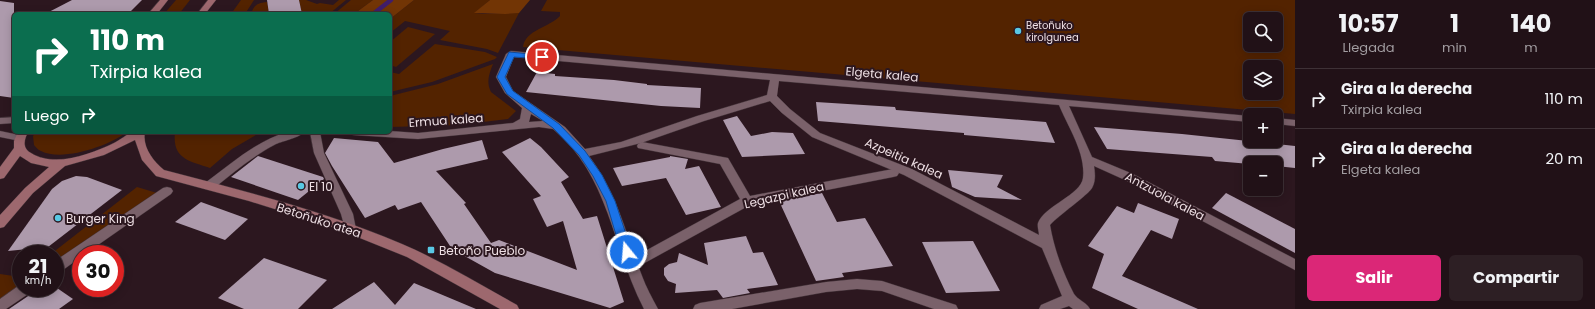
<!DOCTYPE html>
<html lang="es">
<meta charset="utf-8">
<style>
:root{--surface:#211117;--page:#2d1f24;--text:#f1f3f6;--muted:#a29da1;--line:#3e3136;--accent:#db2777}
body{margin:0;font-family:Poppins,sans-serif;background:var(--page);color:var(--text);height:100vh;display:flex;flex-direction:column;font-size:15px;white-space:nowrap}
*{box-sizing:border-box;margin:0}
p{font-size:13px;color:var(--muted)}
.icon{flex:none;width:22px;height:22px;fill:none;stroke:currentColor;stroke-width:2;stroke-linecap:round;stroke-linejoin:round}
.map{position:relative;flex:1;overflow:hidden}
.details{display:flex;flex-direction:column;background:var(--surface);width:300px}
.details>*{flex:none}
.guide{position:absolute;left:12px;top:12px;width:380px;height:122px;border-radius:6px;box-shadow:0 2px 10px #0003,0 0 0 1px var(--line);background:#0b6e4f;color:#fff;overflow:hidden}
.controls{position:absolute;left:1243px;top:12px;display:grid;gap:8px}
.controls a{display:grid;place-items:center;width:40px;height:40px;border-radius:6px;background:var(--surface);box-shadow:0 2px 10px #0003,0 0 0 1px var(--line);font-size:20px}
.speed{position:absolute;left:12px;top:245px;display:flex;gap:8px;font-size:20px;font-weight:700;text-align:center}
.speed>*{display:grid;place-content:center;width:52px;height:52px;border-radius:50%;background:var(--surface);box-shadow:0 2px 10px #0003,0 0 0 1px var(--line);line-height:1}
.speed small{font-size:10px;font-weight:400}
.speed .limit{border:6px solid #d22;background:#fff;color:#111}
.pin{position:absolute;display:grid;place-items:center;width:34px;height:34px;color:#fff;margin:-17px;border:2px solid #fff;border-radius:50%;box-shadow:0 1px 4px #0007}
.me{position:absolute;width:44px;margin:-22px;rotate:343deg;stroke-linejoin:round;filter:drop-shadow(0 0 3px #0008)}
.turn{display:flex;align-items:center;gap:14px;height:84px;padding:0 12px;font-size:18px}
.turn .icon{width:52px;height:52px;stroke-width:2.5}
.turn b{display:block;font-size:28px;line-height:34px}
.then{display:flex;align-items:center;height:38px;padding:0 12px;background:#0003;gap:8px;font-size:15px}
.eta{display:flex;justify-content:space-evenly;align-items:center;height:68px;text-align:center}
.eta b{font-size:24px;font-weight:700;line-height:28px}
.button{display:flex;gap:8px;margin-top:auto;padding:8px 12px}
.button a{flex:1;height:46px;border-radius:6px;background:var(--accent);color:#fff;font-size:16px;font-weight:700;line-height:46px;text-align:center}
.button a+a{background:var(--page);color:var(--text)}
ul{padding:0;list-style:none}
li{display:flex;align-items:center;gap:12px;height:60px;padding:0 12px;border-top:1px solid var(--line)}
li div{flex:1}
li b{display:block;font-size:15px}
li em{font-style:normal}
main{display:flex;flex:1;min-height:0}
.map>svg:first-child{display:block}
.green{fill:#532300;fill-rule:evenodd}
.forest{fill:#723505}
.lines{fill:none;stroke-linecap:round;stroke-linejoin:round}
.stream{stroke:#401d6a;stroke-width:4.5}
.building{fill:#ad9aac}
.pedestrian-casing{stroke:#433339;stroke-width:1}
.minor-casing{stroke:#433339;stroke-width:1}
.tertiary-casing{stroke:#433339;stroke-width:1}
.secondary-casing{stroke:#433339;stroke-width:1}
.pedestrian{fill:#7a616a;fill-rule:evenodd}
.minor{fill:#7a616a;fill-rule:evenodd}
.tertiary{fill:#7a616a;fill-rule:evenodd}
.secondary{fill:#9d686e;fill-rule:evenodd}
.route{fill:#1a73e8;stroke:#114b97}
.poi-dot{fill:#59c8e4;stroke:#2c171f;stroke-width:1.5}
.labels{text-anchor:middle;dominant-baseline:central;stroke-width:4;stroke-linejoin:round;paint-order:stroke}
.far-poi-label{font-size:10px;fill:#eedfe4;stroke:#2c171f;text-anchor:start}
.street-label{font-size:12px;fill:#eedfe4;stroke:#2c171f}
.poi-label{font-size:12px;fill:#eedfe4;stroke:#2c171f;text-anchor:start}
</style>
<main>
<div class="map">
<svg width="1295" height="309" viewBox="0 0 1295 309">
<rect width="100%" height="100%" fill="#2c171f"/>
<g class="green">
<path d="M176,0H190L179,14H164Z"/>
<path d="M241,0H254L245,14H231Z"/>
<path d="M299,0H306L317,4L320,3L333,5L339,0H346L329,14H302Z"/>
<path d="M351,0H373L354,14H334Z"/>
<path d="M414,0H490L475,13L483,14L519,13L498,53L487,49L440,40L450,31L405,21L390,33V19Z"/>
<path d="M547,0H1295V114L523,47C525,30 550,27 560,16V12L541,11ZM1250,19H1276V45H1250ZM1250,67H1276V93H1250Z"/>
<path d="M267,2L269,14H251C254,5 257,3 267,2Z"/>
<path d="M408,27L435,34L396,67L390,65V42Z"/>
<path d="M435,44L485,52L497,57L495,59L432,82L390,92V72L399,74Z"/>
<path d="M493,64C489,74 486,82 491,92L516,111L508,119L458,125L390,127V96L438,84Z"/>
<path d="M36,132H127C109,146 62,162 41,151C38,150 36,147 34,145L33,136Z"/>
<path d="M175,132H261L232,149L210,168C189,161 172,159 175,132Z"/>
<path d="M137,187L157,193L55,263V254H51Z"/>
<path d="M0,274L21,277V287L0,301Z"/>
</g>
<g class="forest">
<path d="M373,0H414L390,19V14H354Z"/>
<path d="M490,0H530L519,13L505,14L474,13Z"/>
</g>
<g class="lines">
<path class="stream" d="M373,14L391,0"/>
</g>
<g class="building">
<path d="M72,0H142L128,14H45Z"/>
<path d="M267,0H299L302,14H269Z"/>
<path d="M0,1L14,3V98L0,96Z"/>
<path d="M537,72L555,74V76L614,80L647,84V85L701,88L700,108L661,106L526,92Z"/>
<path d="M816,102L895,107L896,110L1046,122L1055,143L964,135V133L818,121Z"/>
<path d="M737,116L751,136L772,132L793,133L805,154L742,157L723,120Z"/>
<path d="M1094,127L1182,134L1295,146V168L1276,166V163L1250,164L1215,161L1212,157L1107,149Z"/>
<path d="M334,138L378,142L394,163L443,149L482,140L488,159L436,171L466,203L464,204L491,243L499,240L577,270L563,221L547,227L533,199L541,196L502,152L530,138L541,147L569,177L561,182L583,219L597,216L624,302L610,308L495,273L452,249L421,202L398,210L395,205L365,218L332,166L325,153Z"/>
<path d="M258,156L323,177L324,179L298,200L231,177Z"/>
<path d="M670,156L688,159L685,169L699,166L721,207L686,215L666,178L622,186L613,168L670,157Z"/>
<path d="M948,170L1003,175L997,187L1022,200L975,197L952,187Z"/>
<path d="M76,176L87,177L122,190L48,247L8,251L52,189L62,181Z"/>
<path d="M822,193L837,222L865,218L893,266L842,273L844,277L816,281L779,201Z"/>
<path d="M1226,193L1295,229V253L1212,208Z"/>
<path d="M201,202L248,219L225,240L175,222Z"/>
<path d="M1138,203L1179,219L1172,239L1151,230L1122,276L1198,309H1138L1092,288L1104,254L1088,246L1117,206L1134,213Z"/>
<path d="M746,236L753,253L763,252L778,285L747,289L750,293L723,298L717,290L675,293L676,284L668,281L664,275V268L669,264L677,262L679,253L708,265L704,243Z"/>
<path d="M973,241L1000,291L946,293L922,242Z"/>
<path d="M264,258L327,280L298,309H244L218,298Z"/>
<path d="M374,282L395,305L414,283L476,309H332Z"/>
<path d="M40,288H57L73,299L59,309H9Z"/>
</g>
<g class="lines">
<defs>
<g id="pedestrian">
<path d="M642,142L728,158L750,196L893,169L897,170L899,173L897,176L893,177L750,205L641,265L636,264L635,260L636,256L740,199L720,164L638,148L637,146L638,144Z"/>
<path d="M167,187L171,188L173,191L171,194L85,254H81V257L60,272L55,273V261L163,188Z"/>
<path d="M21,284V288H33L31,292L6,309H0V299Z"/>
</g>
<g id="minor">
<path d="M511,51L1250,116V122L1069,106L1092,157L1133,174L1295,259V270L1125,180L1094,166C1095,173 1096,181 1092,188C1088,195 1059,215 1050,225C1054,249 1063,273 1074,294C1078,300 1086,302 1090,309H1073L1069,306L1060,309H1039L1041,305L1062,296L1042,248L904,175L812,137L782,113L770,101L704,121L641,143L589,156C618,195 625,232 642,276C646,287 652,298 658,309H644C612,248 610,176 553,129L539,127L418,139L353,135L348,132L390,131L418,133L513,123L520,119L522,108L505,93L496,77L506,54ZM514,57L770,80L767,95L697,116L621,142L585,149L565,127L513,91L506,77ZM779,81L1059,105C1068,127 1086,153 1083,178C1081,195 1044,206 1038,223C1037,226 1039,232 1039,235L912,169L820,133L790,109L777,96ZM531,114L543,121L529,122Z"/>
<path d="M1276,118L1295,120V126L1276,124Z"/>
<path d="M287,132H304C301,137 283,141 276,144C253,156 233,173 213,189H205L203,186L205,183C231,164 256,141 287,132Z"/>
<path d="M310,132H320L324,153L353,214L356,229L354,232L350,234L346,232L341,214L314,153Z"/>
<path d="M857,279L882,281L956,305L958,309H934L882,291L857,289L826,292L732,309H693L695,305L700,303L826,282Z"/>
</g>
<g id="tertiary">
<path d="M14,117V123L0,124V118Z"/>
<path d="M0,131L24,136L25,138L20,141L0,137Z"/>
</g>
<g id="secondary">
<path d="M160,0H168L157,14H148Z"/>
<path d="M208,0H216L205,14H197Z"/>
<path d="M18,132H28C24,140 22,148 31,153C55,168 91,154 114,143C120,140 127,134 133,132C136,131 142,132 145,132C142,147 153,161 164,170C244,191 325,211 402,244C442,261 479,284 517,305L519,309H500L407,257L335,228L249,201L156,176L142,160L135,140L104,155L65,166L33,193L4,227L0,228V215L25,188L49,167L31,163L20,156L4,178L0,179V167L14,148V141Z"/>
</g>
</defs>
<use href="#pedestrian" class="pedestrian-casing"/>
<use href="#minor" class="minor-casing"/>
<use href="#tertiary" class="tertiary-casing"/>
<use href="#secondary" class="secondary-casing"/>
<use href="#pedestrian" class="pedestrian"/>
<use href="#minor" class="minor"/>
<use href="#tertiary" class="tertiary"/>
<use href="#secondary" class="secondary"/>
</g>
<path class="route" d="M509,52L542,55L546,57L542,59L514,57L505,77L513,91L559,124L585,151L602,175L615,201L632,252L630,255H623L621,252L606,201L593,176L579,155L553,128L507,94L497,77Z"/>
<g class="poi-dot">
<circle cx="1018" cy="31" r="4"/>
<circle cx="301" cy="186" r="4"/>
<circle cx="58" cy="218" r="4"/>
<rect x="427" y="246" width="8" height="8" rx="2"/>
</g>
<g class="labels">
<g class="far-poi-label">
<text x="1026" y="25">Betoñuko<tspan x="1026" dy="12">kirolgunea</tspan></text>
</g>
<g class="street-label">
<text transform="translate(882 74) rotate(5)">Elgeta kalea</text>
<text transform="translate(446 120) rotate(-4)">Ermua kalea</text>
<text transform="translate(904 158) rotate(24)">Azpeitia kalea</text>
<text transform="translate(784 195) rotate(-13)">Legazpi kalea</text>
<text transform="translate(1165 196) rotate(28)">Antzuola kalea</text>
<text transform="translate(319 220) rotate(18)">Betoñuko atea</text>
</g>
<g class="poi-label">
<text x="309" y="186">El 10</text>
<text x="66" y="218">Burger King</text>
<text x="439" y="250">Betoño Pueblo</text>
</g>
</g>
</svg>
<div class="controls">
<a><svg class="icon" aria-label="search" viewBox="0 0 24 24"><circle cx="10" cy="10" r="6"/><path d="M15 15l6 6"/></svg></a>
<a><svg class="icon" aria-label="layers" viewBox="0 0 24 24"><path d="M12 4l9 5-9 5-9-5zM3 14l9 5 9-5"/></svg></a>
<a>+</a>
<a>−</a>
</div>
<div class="speed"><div>21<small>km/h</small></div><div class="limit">30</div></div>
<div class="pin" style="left:542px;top:57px;background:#d93025"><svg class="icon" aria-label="arrive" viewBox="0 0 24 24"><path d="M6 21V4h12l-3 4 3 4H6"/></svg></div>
<svg class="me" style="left:627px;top:252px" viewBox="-20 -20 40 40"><circle r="17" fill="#1a73e8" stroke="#fff" stroke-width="3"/><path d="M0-11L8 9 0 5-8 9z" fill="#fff"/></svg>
<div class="guide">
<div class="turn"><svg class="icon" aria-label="right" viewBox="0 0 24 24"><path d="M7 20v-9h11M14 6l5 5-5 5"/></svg><div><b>110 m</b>Txirpia kalea</div></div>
<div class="then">Luego<svg class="icon" aria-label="right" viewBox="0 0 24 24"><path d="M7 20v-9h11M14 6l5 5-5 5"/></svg></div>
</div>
</div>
<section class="details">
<div class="eta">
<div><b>10:57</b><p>Llegada</p></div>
<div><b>1</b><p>min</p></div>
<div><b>140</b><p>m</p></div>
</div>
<ul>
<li><svg class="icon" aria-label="right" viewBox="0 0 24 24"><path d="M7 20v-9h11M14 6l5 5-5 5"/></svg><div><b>Gira a la derecha</b><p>Txirpia kalea</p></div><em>110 m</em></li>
<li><svg class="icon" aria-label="right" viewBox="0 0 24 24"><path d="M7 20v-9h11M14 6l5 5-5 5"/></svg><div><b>Gira a la derecha</b><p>Elgeta kalea</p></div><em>20 m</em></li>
</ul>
<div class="button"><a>Salir</a><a>Compartir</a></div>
</section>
</main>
